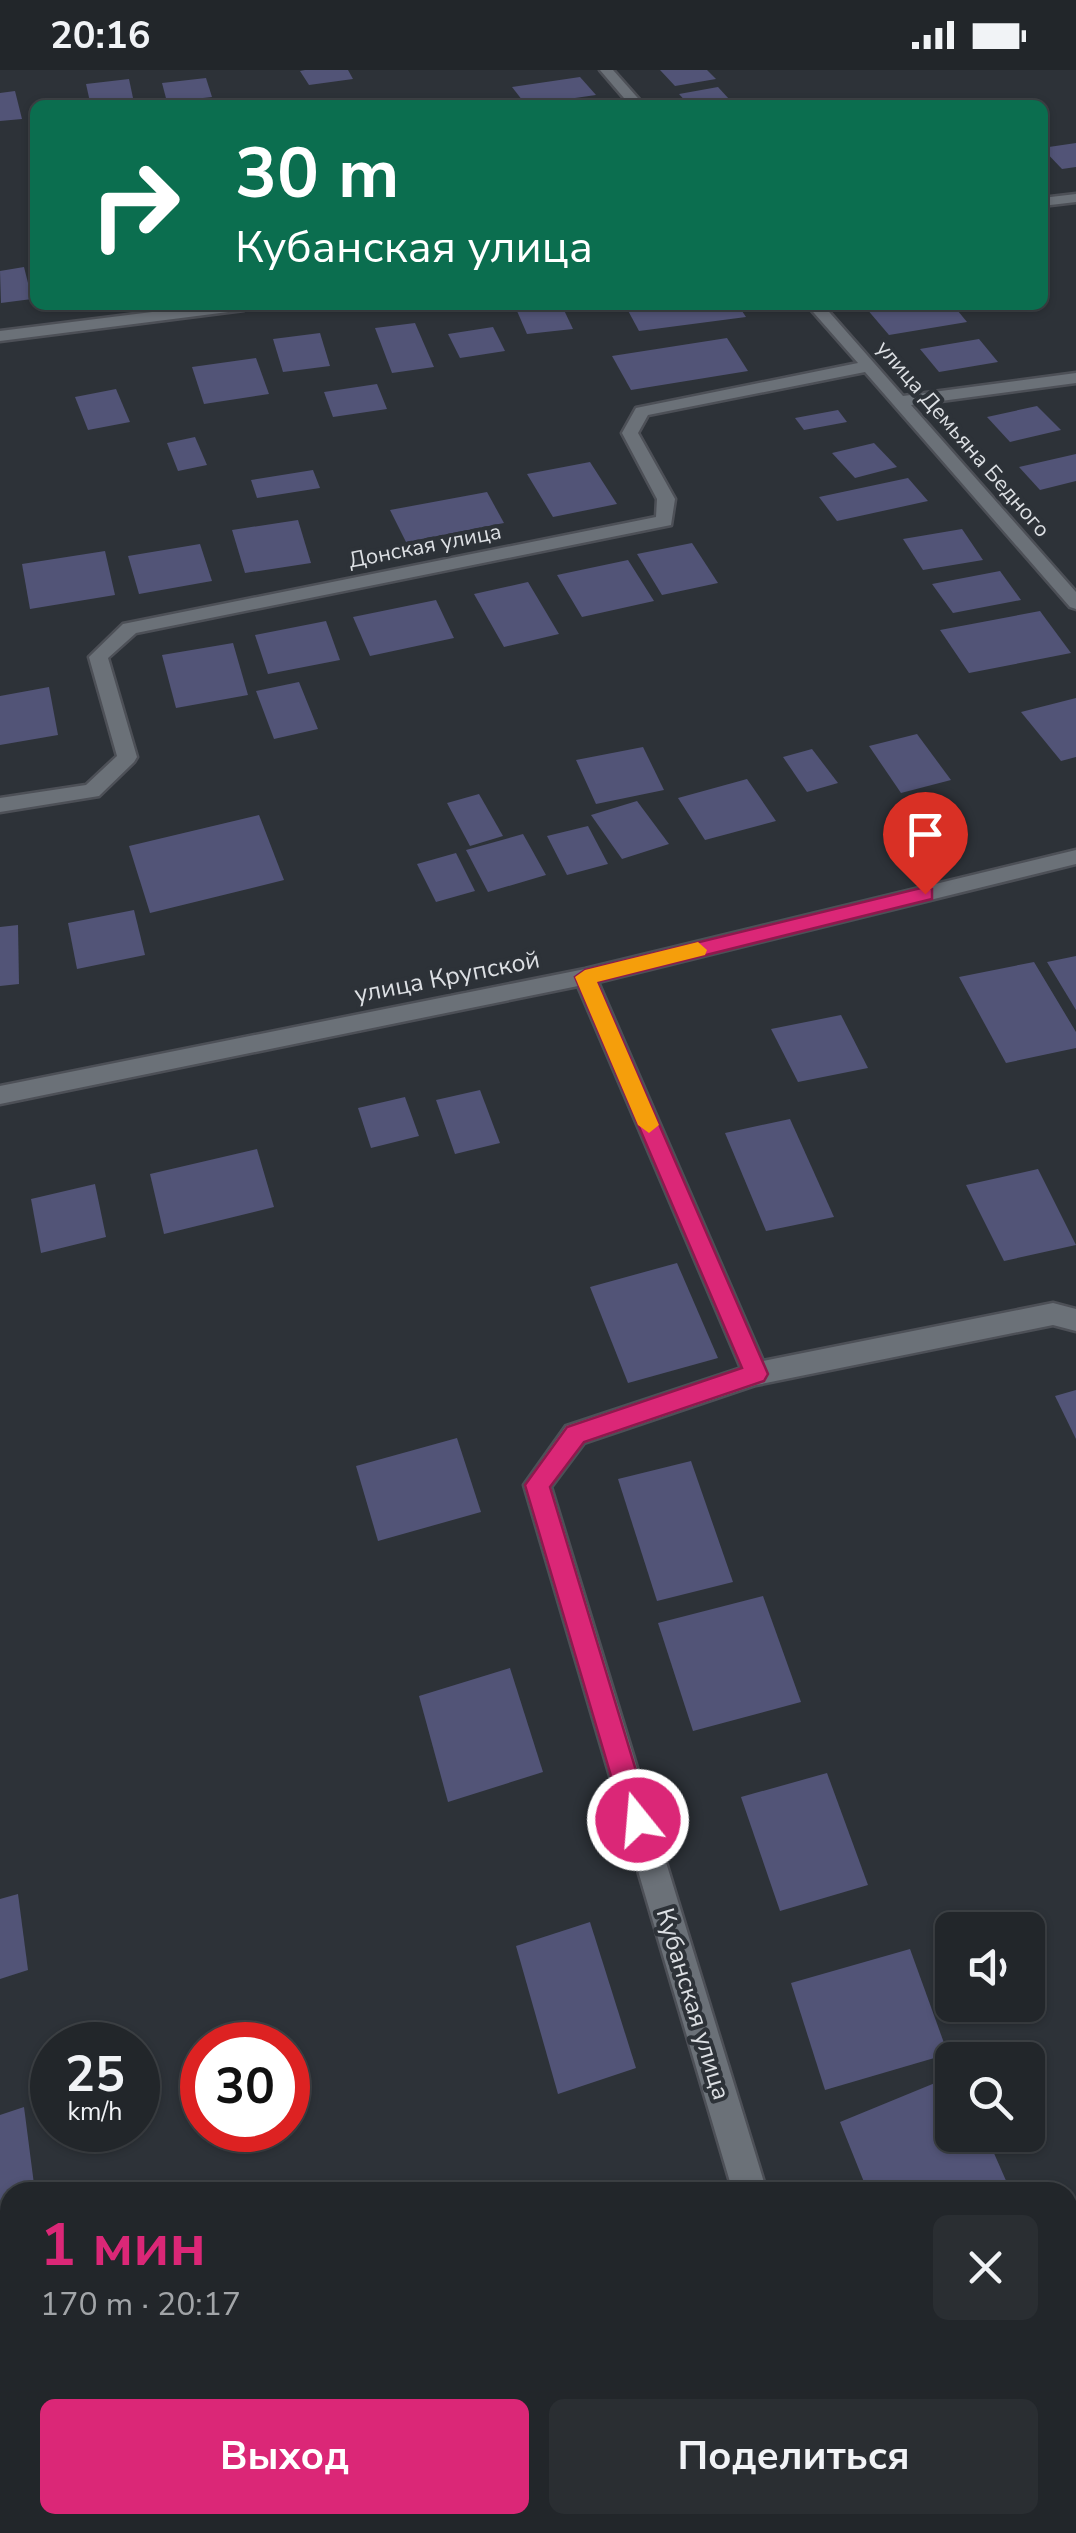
<!DOCTYPE html>
<html lang="ru">
<meta charset="utf-8">
<style>
:root{--surface:#22262a;--page:#2a2e32;--text:#f1f3f6;--muted:#a2a5a8;--line:#3f4347;--accent:#db2777}
body{margin:0;font-family:"Nunito Sans",sans-serif;background:var(--page);color:var(--text);height:100vh;display:flex;flex-direction:column;font-size:38px;white-space:nowrap}
*{box-sizing:border-box;margin:0}
p{font-size:32px;color:var(--muted)}
.icon{flex:none;width:55px;height:55px;fill:none;stroke:currentColor;stroke-width:2;stroke-linecap:round;stroke-linejoin:round}
.map{position:relative;flex:1;overflow:hidden}
.drawer{position:absolute;left:0px;top:2112px;width:1078px;height:352px;display:flex;flex-direction:column;background:var(--surface);border-radius:30px 30px 0 0;box-shadow:0 2px 8px #0004,0 0 0 2px var(--line)}
.drawer>*{flex:none}
.top-card{position:absolute;left:30px;top:30px;width:1018px;height:210px;border-radius:15px;box-shadow:0 2px 8px #0004,0 0 0 2px var(--line);background:#0b6e4f;color:#fff;overflow:hidden}
.buttons{position:absolute;left:935px;top:1842px;display:grid;gap:20px}
.buttons a{display:grid;place-items:center;width:110px;height:110px;border-radius:15px;background:var(--surface);box-shadow:0 2px 8px #0004,0 0 0 2px var(--line);font-size:50px}
.speed{position:absolute;left:30px;top:1952px;display:flex;gap:20px;font-size:50px;font-weight:700;text-align:center}
.speed>*{display:grid;place-content:center;width:130px;height:130px;border-radius:50%;background:var(--surface);box-shadow:0 2px 8px #0004,0 0 0 2px var(--line);line-height:1}
.speed small{font-size:25px;font-weight:400}
.speed .limit{border:15px solid #d22;background:#fff;color:#111}
.pin{position:absolute;display:grid;place-items:center;width:85px;height:85px;color:#fff;margin:-102px -42px;border-radius:50% 50% 50% 0;rotate:-45deg;box-shadow:0 0 10px #0007}
.pin .icon{rotate:45deg}
.me{position:absolute;width:110px;margin:-55px;rotate:343deg;stroke-linejoin:round;filter:drop-shadow(0 0 8px #0008)}
.turn{display:flex;align-items:center;gap:35px;height:210px;padding:0 40px;font-size:45px}
.turn .icon{width:130px;height:130px;stroke-width:2.5}
.turn b{display:block;font-size:70px;line-height:85px}
.round{display:grid;place-items:center;flex:none;width:105px;height:105px;border-radius:15px;background:var(--page)}
.overview{display:flex;align-items:center;justify-content:space-between;height:170px;padding:0 40px}
h1{font-size:60px;font-weight:700;line-height:75px;color:var(--accent)}
.action{display:flex;gap:20px;margin-top:auto;padding:20px 40px}
.action a{flex:1;height:115px;border-radius:15px;background:var(--accent);color:#fff;font-size:40px;font-weight:700;line-height:115px;text-align:center}
.action a+a{background:var(--page);color:var(--text)}
.status{display:flex;justify-content:space-between;align-items:center;height:70px;padding:0 50px;background:var(--surface);direction:ltr}
.status svg{height:28px;fill:currentColor}
.map>svg:first-child{display:block}
.building{fill:#525477}
.lines{fill:none;stroke-linecap:round;stroke-linejoin:round}
.street-casing{stroke:#4d5057;stroke-width:5}
.street{fill:#6b7178;fill-rule:evenodd}
.route{fill:#db2777;stroke:#8e194d;stroke-width:2.5}
.slow{fill:#f59e0b}
.labels{text-anchor:middle;dominant-baseline:central;stroke-width:8;stroke-linejoin:round;paint-order:stroke}
.far-street-label{font-size:22px;fill:#dcdfe3;stroke:#2d3238}
.street-label{font-size:25px;fill:#dcdfe3;stroke:#2d3238}
</style>
<div class="status"><b>20:16</b><svg viewBox="0 0 49 12"><path d="M0 12V9h3v3zM5 12V6h3v6zM10 12V3h3v9zM15 12V0h3v12zM26 1h20v11H26zM47 4h2v5h-2z"/></svg></div>
<div class="map">
<svg width="1076" height="2463" viewBox="0 0 1076 2463">
<rect width="100%" height="100%" fill="#2d3238"/>
<g class="building">
<path d="M305,0H348L353,9L309,15L300,1Z"/>
<path d="M660,0H707L716,9L675,16Z"/>
<path d="M580,7L596,25L526,35L512,17Z"/>
<path d="M206,8L212,27L167,32L162,13Z"/>
<path d="M129,9L133,28L90,32L86,14Z"/>
<path d="M718,17L729,29L689,35L679,24Z"/>
<path d="M15,21L22,49L0,51V23Z"/>
<path d="M1076,73V97L1062,99L1042,78Z"/>
<path d="M24,197L32,229L1,233L0,201Z"/>
<path d="M625,235H738L746,247L639,261Z"/>
<path d="M883,235H953L967,252L889,265L866,238Z"/>
<path d="M562,236L573,259L527,264L517,241Z"/>
<path d="M415,253L434,297L392,303L375,258Z"/>
<path d="M493,257L505,281L460,288L448,264Z"/>
<path d="M320,263L330,296L283,302L273,269Z"/>
<path d="M727,268L748,301L631,320L612,286Z"/>
<path d="M979,269L998,292L939,302L920,279Z"/>
<path d="M256,288L269,324L204,334L192,297Z"/>
<path d="M377,314L387,339L333,347L324,322Z"/>
<path d="M116,319L130,352L88,360L75,327Z"/>
<path d="M1037,336L1061,360L1010,372L987,347Z"/>
<path d="M838,340L847,352L804,360L795,348Z"/>
<path d="M195,367L207,395L178,401L167,373Z"/>
<path d="M874,373L897,397L855,408L832,383Z"/>
<path d="M1076,384V411L1040,420L1019,397Z"/>
<path d="M590,392L617,434L553,447L527,404Z"/>
<path d="M313,400L320,418L257,428L251,410Z"/>
<path d="M908,408L928,431L837,451L819,427Z"/>
<path d="M487,422L504,453L406,472L390,440Z"/>
<path d="M298,450L311,493L245,503L232,460Z"/>
<path d="M962,459L983,490L923,500L903,469Z"/>
<path d="M692,473L718,513L662,525L637,484Z"/>
<path d="M200,474L212,511L139,524L128,486Z"/>
<path d="M105,481L115,525L30,539L22,494Z"/>
<path d="M628,490L654,531L582,547L557,505Z"/>
<path d="M1000,501L1021,530L953,543L932,514Z"/>
<path d="M528,512L559,564L504,577L474,524Z"/>
<path d="M436,530L454,568L370,586L353,547Z"/>
<path d="M1040,541L1071,583L969,603L940,560Z"/>
<path d="M326,551L340,590L268,604L255,565Z"/>
<path d="M233,573L248,625L176,638L162,585Z"/>
<path d="M299,612L318,659L274,669L256,621Z"/>
<path d="M49,617L58,665L0,675V626Z"/>
<path d="M1076,628V687L1061,691L1021,642Z"/>
<path d="M917,664L951,710L901,723L869,676Z"/>
<path d="M643,677L664,720L596,734L576,690Z"/>
<path d="M812,679L838,713L807,722L783,687Z"/>
<path d="M747,709L776,751L705,770L678,728Z"/>
<path d="M479,724L503,766L470,776L447,733Z"/>
<path d="M637,731L669,774L622,789L591,745Z"/>
<path d="M259,745L284,810L150,843L129,776Z"/>
<path d="M588,756L608,794L567,805L547,766Z"/>
<path d="M523,764L546,805L488,822L466,780Z"/>
<path d="M456,783L475,821L436,832L417,794Z"/>
<path d="M134,840L145,885L77,899L68,853Z"/>
<path d="M18,855L19,914L0,916V857Z"/>
<path d="M1076,886V940L1047,892Z"/>
<path d="M1034,892L1076,962V978L1006,993L959,907Z"/>
<path d="M841,945L868,998L798,1012L771,959Z"/>
<path d="M480,1020L500,1073L455,1084L436,1030Z"/>
<path d="M405,1027L419,1066L371,1078L358,1038Z"/>
<path d="M790,1049L834,1147L766,1161L725,1063Z"/>
<path d="M257,1079L274,1137L164,1164L150,1104Z"/>
<path d="M1038,1099L1076,1175L1004,1191L966,1115Z"/>
<path d="M95,1114L106,1167L41,1183L31,1129Z"/>
<path d="M677,1193L718,1288L628,1313L590,1217Z"/>
<path d="M1076,1320V1369L1055,1326Z"/>
<path d="M457,1368L481,1442L378,1471L356,1396Z"/>
<path d="M691,1391L733,1512L657,1531L618,1409Z"/>
<path d="M763,1526L801,1632L693,1661L658,1553Z"/>
<path d="M510,1598L543,1702L448,1732L419,1626Z"/>
<path d="M827,1703L868,1815L780,1841L741,1727Z"/>
<path d="M18,1824L28,1900L0,1909V1829Z"/>
<path d="M590,1852L636,1998L558,2024L516,1876Z"/>
<path d="M910,1879L948,1984L825,2020L791,1913Z"/>
<path d="M952,2006V2065H986L1011,2122H868L840,2052Z"/>
<path d="M24,2037L35,2122H10V2211L0,2214V2045Z"/>
</g>
<g class="lines">
<defs>
<g id="street">
<path d="M600,0H613L644,35H630Z"/>
<path d="M1076,124V132L1042,136V128Z"/>
<path d="M208,235H252L244,240L0,271V261Z"/>
<path d="M807,235H823L903,326L1076,303V313L911,335L1076,522V539L1070,537L865,302L648,345L638,363L675,429L671,455L136,563L108,588L137,687L134,692L99,726L0,742V728L86,715L117,686L89,587L123,554L656,447L657,429L622,363L636,338L858,293Z"/>
<path d="M1076,780V794L598,912L763,1291L1053,1233L1076,1239V1261L1053,1255L756,1315L584,1373L551,1417L767,2122H733L524,1415L566,1356L741,1298L578,916L0,1034V1016L585,899Z"/>
<path d="M832,2455H868L872,2463H834Z"/>
</g>
</defs>
<use href="#street" class="street-casing"/>
<use href="#street" class="street"/>
</g>
<path class="route" d="M925,817L932,819V829L597,912L768,1304L764,1311L584,1372L550,1417L651,1750L647,1760L638,1764L628,1760L624,1750L525,1415L567,1357L742,1298L575,907L585,900Z"/>
<path class="slow" d="M698,872L707,880L705,885L597,912L659,1055L649,1063L638,1055L575,907L585,900Z"/>
<g class="labels">
<g class="far-street-label">
<text transform="translate(963 369) rotate(49)">улица Демьяна Бедного</text>
<text transform="translate(425 476) rotate(-11)">Донская улица</text>
</g>
<g class="street-label">
<text transform="translate(447 907) rotate(-11)">улица Крупской</text>
<text transform="translate(693 1934) rotate(73)">Кубанская улица</text>
</g>
</g>
</svg>
<div class="buttons">
<a><svg class="icon" aria-label="sound" viewBox="0 0 24 24"><path d="M4 9h4l5-4v14l-5-4H4zM17 9q2 3 0 6"/></svg></a>
<a><svg class="icon" aria-label="search" viewBox="0 0 24 24"><circle cx="10" cy="10" r="6"/><path d="M15 15l6 6"/></svg></a>
</div>
<div class="speed"><div>25<small>km/h</small></div><div class="limit">30</div></div>
<div class="pin" style="left:925px;top:824px;background:#d93025"><svg class="icon" aria-label="arrive" viewBox="0 0 24 24"><path d="M6 21V4h12l-3 4 3 4H6"/></svg></div>
<svg class="me" style="left:638px;top:1750px" viewBox="-20 -20 40 40"><circle r="17" fill="#db2777" stroke="#fff" stroke-width="3"/><path d="M0-11L8 9 0 5-8 9z" fill="#fff"/></svg>
<div class="top-card">
<div class="turn"><svg class="icon" aria-label="right" viewBox="0 0 24 24"><path d="M7 20v-9h11M14 6l5 5-5 5"/></svg><div><b>30 m</b>Кубанская улица</div></div>
</div>
<section class="drawer">
<div class="overview"><div><h1>1 мин</h1><p>170 m · 20:17</p></div><a class="round"><svg class="icon" aria-label="close" viewBox="0 0 24 24"><path d="M6 6l12 12M18 6L6 18"/></svg></a></div>
<div class="action"><a>Выход</a><a>Поделиться</a></div>
</section>
</div>
